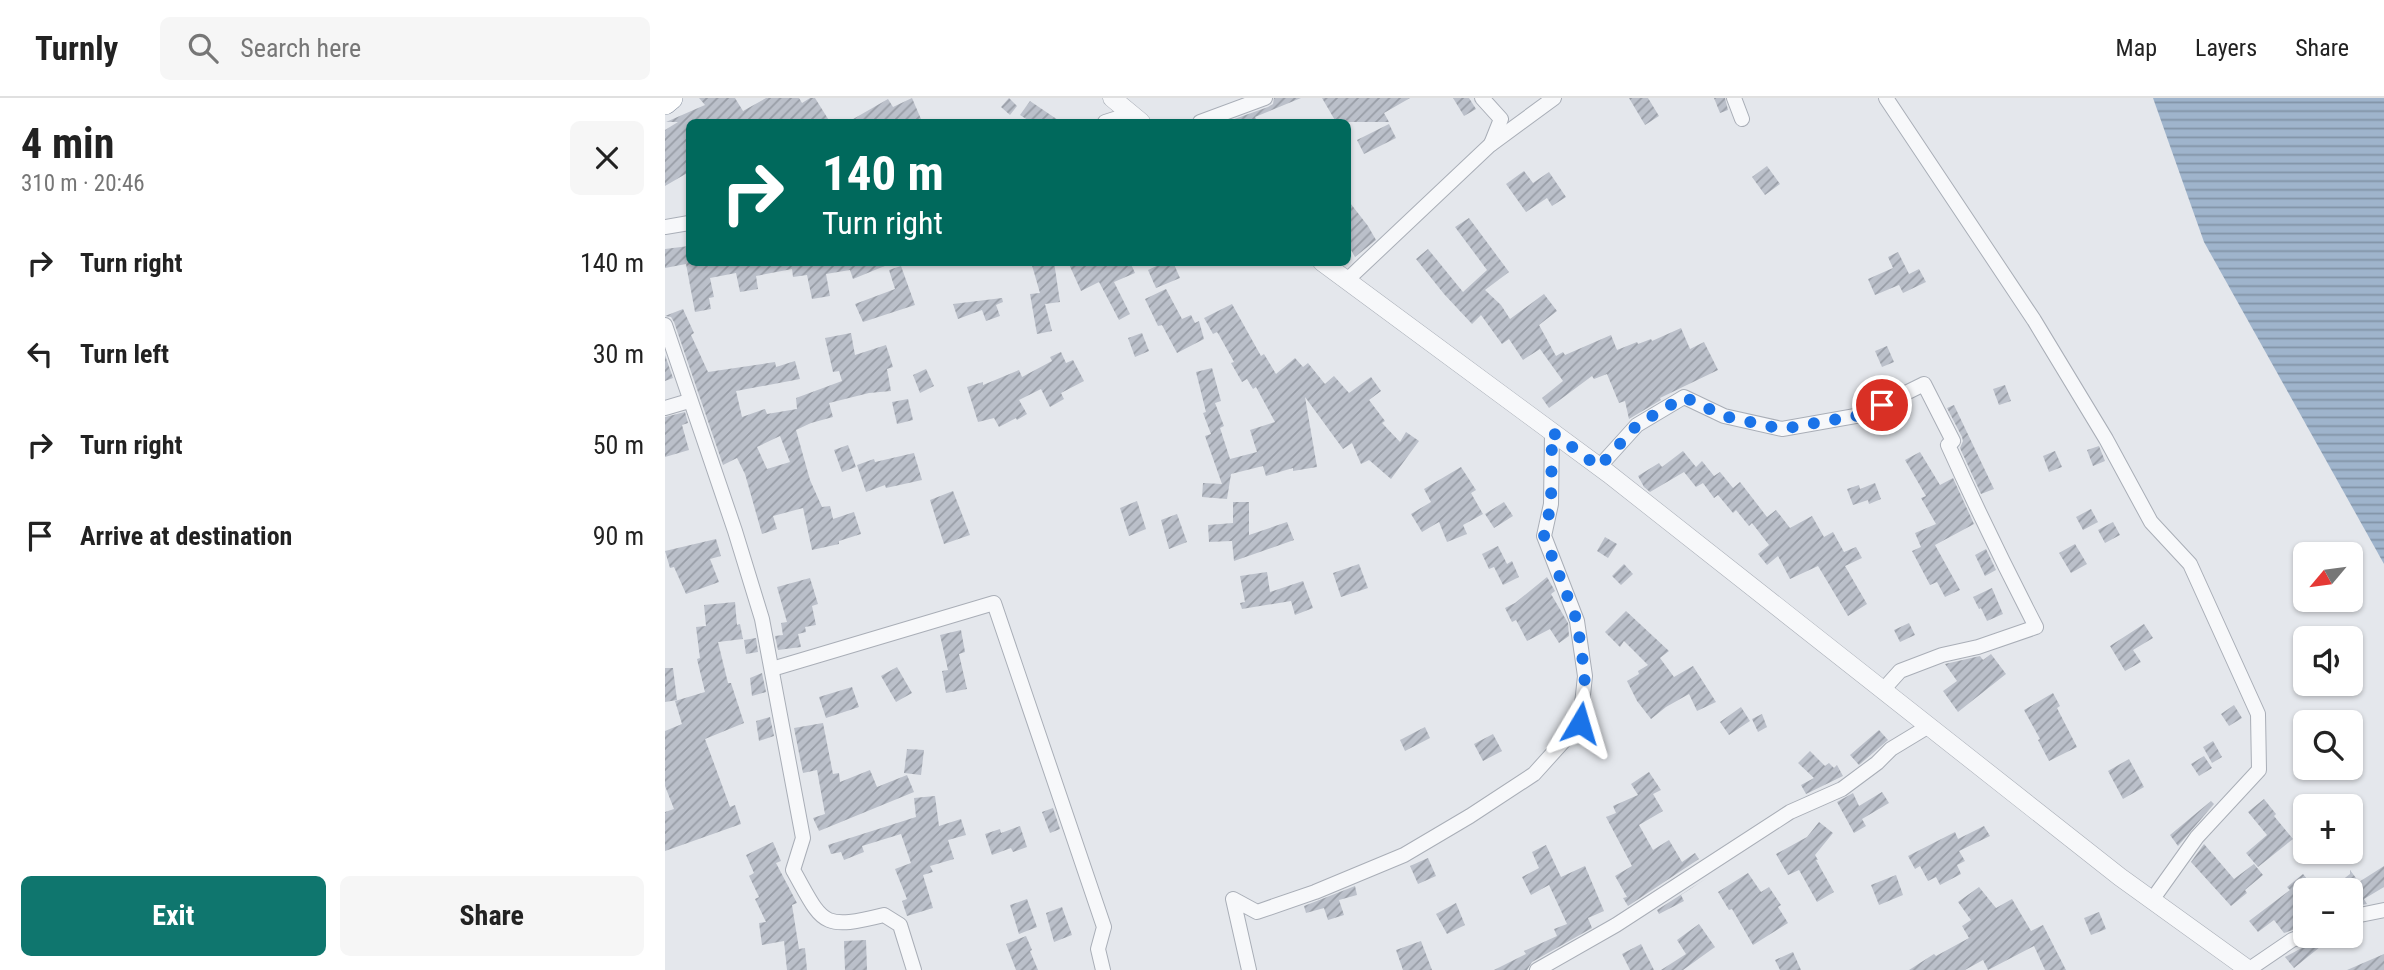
<!DOCTYPE html>
<meta charset="utf-8">
<style>
:root{--surface:#fff;--page:#f6f6f6;--text:#222;--muted:#767676;--line:#e0e0e0;--accent:#0f766e}
body{margin:0;font-family:"Roboto Condensed",sans-serif;background:var(--page);color:var(--text);height:100vh;display:flex;flex-direction:column;font-size:26px;white-space:nowrap}
*{box-sizing:border-box;margin:0}
p{font-size:23px;color:var(--muted)}
.icon{flex:none;width:38px;height:38px;fill:none;stroke:currentColor;stroke-width:2;stroke-linecap:round;stroke-linejoin:round}
.map{position:relative;flex:1;overflow:hidden}
.drawer{display:flex;flex-direction:column;background:var(--surface);width:665px}
.drawer>*{flex:none}
.top-card{position:absolute;left:21px;top:21px;width:665px;height:147px;border-radius:10px;box-shadow:0 2px 5px #0004;background:#00695c;color:#fff;overflow:hidden}
.needle{width:46px;rotate:241deg}
.controls{position:absolute;left:1628px;top:444px;display:grid;gap:14px}
.controls a{display:grid;place-items:center;width:70px;height:70px;border-radius:10px;background:var(--surface);box-shadow:0 2px 5px #0004;font-size:35px}
.pin{position:absolute;display:grid;place-items:center;width:60px;height:60px;color:#fff;margin:-30px;border:4px solid #fff;border-radius:50%;box-shadow:0 2px 7px #0007}
.me{position:absolute;width:77px;margin:-38px;rotate:7deg;stroke-linejoin:round;filter:drop-shadow(0 0 5px #0008)}
.turn{display:flex;align-items:center;gap:24px;height:147px;padding:0 21px;font-size:32px}
.turn .icon{width:91px;height:91px;stroke-width:2.5}
.turn b{display:block;font-size:49px;line-height:60px}
.round{display:grid;place-items:center;flex:none;width:74px;height:74px;border-radius:10px;background:var(--page)}
.overview{display:flex;align-items:center;justify-content:space-between;height:119px;padding:0 21px}
h1{font-size:42px;font-weight:700;line-height:52px}
.button{display:flex;gap:14px;margin-top:auto;padding:14px 21px}
.button a{flex:1;height:80px;border-radius:10px;background:var(--accent);color:#fff;font-size:28px;font-weight:700;line-height:80px;text-align:center}
.button a+a{background:var(--page);color:var(--text)}
ul{padding:0;list-style:none}
li{display:flex;align-items:center;gap:21px;height:91px;padding:0 21px}
li div{flex:1}
li b{display:block;font-size:26px}
li em{font-style:normal}
header{display:flex;align-items:center;gap:42px;box-sizing:border-box;height:98px;padding:0 35px;background:var(--surface);border-bottom:2px solid var(--line)}
header strong{font-size:33px}
nav{display:flex;gap:38px;margin-inline-start:auto;font-size:24px}
.search{width:490px;height:63px;background:var(--page);display:flex;align-items:center;gap:18px;box-sizing:border-box;padding:0 24px;border-radius:10px;color:var(--muted);font-size:26px}
main{display:flex;flex:1;min-height:0}
.map>svg:first-child{display:block}
.water{fill:url(#water-rules)}
.building{fill:url(#building-hatch);fill-rule:evenodd}
.lines{fill:none;stroke-linecap:round;stroke-linejoin:round}
.minor-casing{stroke:#a9aeb7;stroke-width:16}
.tertiary-casing{stroke:#a9aeb7;stroke-width:19}
.trunk-casing{stroke:#8b94a3;stroke-width:24}
.minor{stroke:#f7f8fa;stroke-width:14}
.tertiary{stroke:#f7f8fa;stroke-width:18}
.trunk{stroke:#fff;stroke-width:23}
.route{stroke:#1a73e8;stroke-width:12;stroke-dasharray:0 21.6}
</style>
<header>
<strong>Turnly</strong>
<div class="search"><svg class="icon" aria-label="search" viewBox="0 0 24 24"><circle cx="10" cy="10" r="6"/><path d="M15 15l6 6"/></svg>Search here</div>
<nav><a>Map</a><a>Layers</a><a>Share</a></nav>
</header>
<main>
<section class="drawer">
<div class="overview"><div><h1>4 min</h1><p>310 m · 20:46</p></div><a class="round"><svg class="icon" aria-label="close" viewBox="0 0 24 24"><path d="M6 6l12 12M18 6L6 18"/></svg></a></div>
<ul>
<li><svg class="icon" aria-label="right" viewBox="0 0 24 24"><path d="M7 20v-9h11M14 6l5 5-5 5"/></svg><div><b>Turn right</b></div><em>140 m</em></li>
<li><svg class="icon" aria-label="left" viewBox="0 0 24 24"><path d="M17 20v-9H6M10 6l-5 5 5 5"/></svg><div><b>Turn left</b></div><em>30 m</em></li>
<li><svg class="icon" aria-label="right" viewBox="0 0 24 24"><path d="M7 20v-9h11M14 6l5 5-5 5"/></svg><div><b>Turn right</b></div><em>50 m</em></li>
<li><svg class="icon" aria-label="arrive" viewBox="0 0 24 24"><path d="M6 21V4h12l-3 4 3 4H6"/></svg><div><b>Arrive at destination</b></div><em>90 m</em></li>
</ul>
<div class="button"><a>Exit</a><a>Share</a></div>
</section>
<div class="map">
<svg width="1719" height="872" viewBox="0 0 1719 872">
<defs>
<pattern id="water-rules" width="6" height="5" patternUnits="userSpaceOnUse" patternTransform="scale(1.75)"><rect width="6" height="5" fill="#9fb4cc"/><path d="M0 2.5h6" fill="none" stroke="#8293a7"/></pattern>
<pattern id="building-hatch" width="6" height="6" patternUnits="userSpaceOnUse" patternTransform="scale(1.75)"><rect width="6" height="6" fill="#bbc0ca"/><path d="M-1 1l2-2M0 6l6-6M5 7l2-2" fill="none" stroke="#989da6"/></pattern>
</defs>
<rect width="100%" height="100%" fill="#e4e7ec"/>
<path class="water" d="M1488,0H1719V466L1539,144Z"/>
<g class="building">
<path d="M34,0H70L78,13L101,0H134L137,5L145,0H150L165,24H24V74L0,88V32L13,24H1L40,7Z"/>
<path d="M247,0L256,21L248,24H183L223,1L228,9Z"/>
<path d="M344,0L352,8L345,17L336,9Z"/>
<path d="M609,0H636L590,19L593,24H561L603,9L608,6Z"/>
<path d="M657,0H745L719,15L724,24H671Z"/>
<path d="M788,0H804L811,11L799,18Z"/>
<path d="M964,0H983L994,18L980,27Z"/>
<path d="M1049,0H1060L1063,12L1055,15Z"/>
<path d="M365,3L396,24H366L355,17Z"/>
<path d="M724,26L731,40L699,56L692,42Z"/>
<path d="M1102,68L1115,86L1100,97L1087,79Z"/>
<path d="M859,73L868,85L884,74L901,99L887,108L882,100L861,114L841,86Z"/>
<path d="M682,101L703,128L711,142L690,159L682,145Z"/>
<path d="M804,120L844,174L820,192L836,207L845,221L879,196L892,213L874,227L891,258L898,254L900,257L946,237L952,252L972,244L973,246L986,241L987,243L1016,230L1025,251L1039,244L1053,272L995,300L996,302L964,321L960,303L954,305L942,276L929,281L927,278L884,310L877,300L898,283L875,251L858,262L844,241L837,246L816,217L807,226L779,196L751,161L763,151L798,194L822,172L790,129Z"/>
<path d="M24,148V164H43V168L62,164H131V167L148,164L227,165L188,181L185,172L161,176L165,198L147,201L142,177L128,179L127,171L91,178L93,191L75,194L71,175L45,180L49,199L44,200L46,211L30,214L21,166L0,170V151Z"/>
<path d="M1233,154L1244,176L1254,171L1261,184L1238,195L1234,187L1210,197L1203,181L1228,170L1223,159Z"/>
<path d="M366,164H389L395,204L380,206L387,233L372,236L365,196L375,195Z"/>
<path d="M403,164H465L470,175L449,184L465,216L454,222L434,184L416,193Z"/>
<path d="M500,164H508L515,180L491,190L483,172Z"/>
<path d="M236,168L250,207L198,224L190,206L230,191L224,172Z"/>
<path d="M501,191L517,221L526,217L530,225L534,223L539,241L512,255L497,227L493,228L480,201Z"/>
<path d="M337,200L338,204L331,207L335,218L321,223L317,212L293,221L288,206Z"/>
<path d="M567,206L596,258L599,256L611,276L630,260L638,269L643,265L660,286L669,278L684,295L706,279L716,293L704,302L720,323L717,325L735,344L741,334L754,343L726,381L704,362L696,366L687,345L678,351L640,299L652,369L628,373V370L601,378L598,368L566,376L562,401L537,399L538,385L557,386L540,338L546,336L538,315L541,314L531,274L547,270L556,303L550,305L559,328L555,330L565,361L592,354L585,332L610,324L591,289L588,291L582,281L577,284L566,265L569,264L554,237L552,234L548,236L539,220Z"/>
<path d="M18,211L29,235L26,237L43,274L110,264L111,269L130,263L135,281L71,293L77,319L100,311L102,316L132,311L131,300L177,283L174,273L168,274L160,240L186,235L190,257L221,247L228,269L222,271L226,293L204,295L164,305L168,319L146,325L131,332L145,382L157,409L165,408L168,421L189,414L196,436L174,443V446L147,452L138,410L108,418L112,431L97,436L80,376L72,360L58,367L9,224L6,219L0,218ZM115,338L125,364L102,371L92,349Z"/>
<path d="M477,235L484,253L470,259L463,240Z"/>
<path d="M1222,248L1229,264L1217,269L1210,253Z"/>
<path d="M396,254L401,265L408,262L419,283L396,295L399,301L385,309L376,291L354,302L362,316L352,322L351,320L334,329L329,320L313,324L302,289L318,284V287L354,272L357,279L387,263L385,259Z"/>
<path d="M0,257L8,280L0,283Z"/>
<path d="M261,271L269,288L255,295L248,277Z"/>
<path d="M1340,287L1346,303L1334,307L1328,291Z"/>
<path d="M243,301L248,322L232,326L227,304Z"/>
<path d="M1289,307L1329,391L1316,396L1295,350L1298,343L1297,339L1282,310Z"/>
<path d="M20,314L23,325L17,327L24,352L0,359V319Z"/>
<path d="M183,347L191,369L177,374L169,352Z"/>
<path d="M1434,348L1440,363L1428,368L1422,352Z"/>
<path d="M1018,353L1031,369L1037,363L1049,378L1055,374L1068,390L1075,384L1102,419L1111,412L1125,430L1147,418L1159,439L1168,434L1179,454L1191,449L1197,460L1180,468L1202,506L1183,518L1153,468L1125,481L1113,458L1102,467L1093,456L1104,447L1087,425L1084,428L1071,412L1068,415L1053,397L1049,400L1038,385L1031,389L1019,374L985,394L979,389L973,378L994,365L997,369Z"/>
<path d="M1390,353L1397,369L1384,374L1378,358Z"/>
<path d="M1255,354L1275,387L1288,380L1309,426L1270,447L1295,492L1280,499L1272,484L1265,487L1247,453L1256,449L1250,435L1271,426L1256,400L1261,398L1240,362Z"/>
<path d="M249,355L257,382L221,390L220,387L201,394L192,367L209,361L210,364Z"/>
<path d="M796,369L811,392L806,395L818,416L798,427L802,436L782,444L774,424L757,434L746,416L766,404L759,391Z"/>
<path d="M1210,385L1216,401L1204,406L1203,402L1188,407L1182,391L1194,387L1195,391Z"/>
<path d="M288,393L305,437L279,446L265,402Z"/>
<path d="M472,403L481,431L464,438L455,410Z"/>
<path d="M568,404H584V437L622,424L629,442L569,463L567,443L544,444L543,427L568,425Z"/>
<path d="M839,404L848,418L829,430L820,416Z"/>
<path d="M1426,411L1433,424L1418,432L1411,419Z"/>
<path d="M512,416L522,444L504,451L496,422Z"/>
<path d="M1448,424L1455,437L1440,445L1433,432Z"/>
<path d="M940,439L952,446L943,460L932,453Z"/>
<path d="M51,441L56,458L45,461L54,484L21,496L9,469L5,470L0,453Z"/>
<path d="M1410,446L1422,466L1406,475L1394,455Z"/>
<path d="M833,448L842,466L847,463L854,479L838,487L829,469L824,471L817,456Z"/>
<path d="M1321,451L1331,472L1320,478L1310,457Z"/>
<path d="M694,466L703,490L676,499L668,475Z"/>
<path d="M959,466L968,476L956,487L947,478Z"/>
<path d="M602,474L605,494L638,483L648,510L630,517L626,503L577,511L575,505L580,504L575,478Z"/>
<path d="M882,479L890,493L886,496L903,525L904,538L894,545L885,531L862,543L851,522L847,524L840,510L850,505Z"/>
<path d="M145,480L153,506L147,508L151,527L140,529L141,534L133,536L136,549L113,552L110,538L118,537L116,525L122,524L112,489Z"/>
<path d="M1327,490L1338,516L1322,523L1316,510L1314,511L1308,499Z"/>
<path d="M70,504L72,527L75,526L78,541L53,544L63,585H66L79,625L40,641L65,709L70,707L76,726L0,753V714L9,711L0,688V633L17,626L10,603L40,594L32,561L35,560L31,529L41,528L39,507Z"/>
<path d="M961,513L1004,553L995,560L1009,579L1028,568L1051,604L1032,613L1024,596L1001,609L986,621L972,603L962,583L974,576L973,573L983,567L959,543L955,549L940,534Z"/>
<path d="M1244,525L1250,537L1235,544L1229,532Z"/>
<path d="M1479,526L1488,540L1468,552L1476,564L1460,573L1445,548Z"/>
<path d="M296,532L300,554L294,556L302,591L281,595L277,573L283,572L275,537Z"/>
<path d="M91,540L93,554L81,556L79,542Z"/>
<path d="M1326,556L1341,576L1293,614L1278,593L1292,583L1280,566L1315,558L1318,562Z"/>
<path d="M232,569L247,595L231,604L216,578Z"/>
<path d="M0,570H8L12,602L0,604Z"/>
<path d="M97,575L101,594L87,598L85,580Z"/>
<path d="M187,589L194,609L161,620L154,599Z"/>
<path d="M1388,595L1395,608L1392,610L1412,649L1384,663L1373,642L1375,641L1359,612Z"/>
<path d="M1569,607L1577,620L1564,628L1556,616Z"/>
<path d="M1076,609L1085,623L1064,637L1055,624Z"/>
<path d="M1097,616L1102,629L1093,634L1087,621Z"/>
<path d="M105,619L109,638L94,643L91,623Z"/>
<path d="M158,625L168,676L174,675L175,684L205,672L212,689L242,677L249,694L154,733L148,720L160,716L152,672L138,675L129,630Z"/>
<path d="M760,629L765,640L740,653L735,642Z"/>
<path d="M1214,632L1223,642L1194,667L1185,657Z"/>
<path d="M828,636L837,653L818,663L809,646Z"/>
<path d="M1548,643L1557,659L1547,665L1538,649Z"/>
<path d="M242,651L259,652L256,677L239,675Z"/>
<path d="M1145,653L1160,668L1164,665L1169,670L1172,667L1178,678L1141,696L1136,687L1149,680L1133,665Z"/>
<path d="M1539,658L1547,670L1534,678L1526,666Z"/>
<path d="M1464,661L1479,689L1458,701L1443,673Z"/>
<path d="M984,674L996,692L988,696L998,713L974,727L988,752L1004,742L1017,764L1030,755L1034,761L963,808L958,800L962,799L950,778L967,768L941,719L951,715L948,708L973,697L966,686Z"/>
<path d="M1217,694L1224,705L1197,721L1201,728L1189,735L1172,704L1188,695L1194,708Z"/>
<path d="M270,698L274,728L296,721L301,737L283,742L289,761L265,768L268,774L258,777L268,810L242,818L237,803L242,801L230,771L246,765L236,736L197,748L199,754L179,762L176,754L166,756L163,747L251,719L249,700Z"/>
<path d="M1599,701L1611,716L1609,718L1628,741L1593,769L1581,755L1602,737L1583,714Z"/>
<path d="M1546,703L1549,706L1513,748L1505,737Z"/>
<path d="M388,710L395,731L385,735L377,714Z"/>
<path d="M1154,724L1168,735L1150,757L1153,762H1151L1169,794L1152,804L1134,772L1123,777L1111,756L1142,739Z"/>
<path d="M355,728L362,749L348,754L346,750L327,757L320,736L335,731L336,735Z"/>
<path d="M1319,728L1325,738L1294,753L1300,763L1292,767L1296,776L1275,787L1271,779L1263,783L1255,768L1250,771L1243,758L1290,734L1293,741Z"/>
<path d="M108,744L116,763L111,765L132,805L127,807L134,851L140,850L142,872H122L119,843L97,847L94,825L101,824L90,801L94,799L84,778L89,775L81,757Z"/>
<path d="M1539,746L1569,781L1589,766L1598,777L1580,792L1582,795L1566,808L1526,764Z"/>
<path d="M881,747L896,779L920,768L939,813L923,820L927,830L867,864L862,872H829L861,856L859,853L892,838L889,831L902,826L884,787L866,797L857,779L874,770L867,754Z"/>
<path d="M763,760L771,778L753,786L745,768Z"/>
<path d="M1719,768V789L1699,801L1702,806L1685,809V793H1677L1672,786L1685,776V772L1694,784Z"/>
<path d="M1083,775L1096,794L1104,789L1116,807L1113,809L1123,825L1088,847L1067,811L1064,812L1053,794Z"/>
<path d="M1638,776L1648,788L1640,793V816L1634,821L1640,828L1619,835L1609,822L1593,834L1584,823L1625,792L1622,789Z"/>
<path d="M1231,777L1238,797L1214,807L1206,787Z"/>
<path d="M1045,778L1016,797L1019,803L994,816L992,812Z"/>
<path d="M690,788L692,797L674,802L679,817L663,822L659,810L641,815L639,808Z"/>
<path d="M1314,789L1331,810L1347,801L1366,833L1378,827L1401,872H1380L1369,848L1323,872L1318,862L1300,872H1244L1269,856L1271,858L1304,840L1297,828L1306,822L1293,804Z"/>
<path d="M362,801L372,829L354,836L345,807Z"/>
<path d="M791,805L800,827L782,836L771,816Z"/>
<path d="M397,809L407,837L389,844L381,815Z"/>
<path d="M1434,814L1441,831L1426,837L1419,820Z"/>
<path d="M1034,826L1050,849L1018,872H996L1021,856L1012,842Z"/>
<path d="M361,838L367,852L365,853L373,872H351L341,846Z"/>
<path d="M1649,841L1655,849L1629,870L1620,859L1644,846Z"/>
<path d="M201,842L202,872H180L179,843Z"/>
<path d="M756,843L767,872H738L731,852Z"/>
<path d="M976,846L989,872H965L957,856Z"/>
<path d="M1128,854L1136,872H1115L1110,862Z"/>
<path d="M1719,856V872H1682Z"/>
</g>
<g class="lines">
<defs>
<g id="minor">
<path d="M817,0L836,21L826,46"/>
<path d="M1069,0L1077,21"/>
<path d="M1221,0L1369,222L1441,341L1486,424L1525,466L1593,616L1594,672L1532,739L1487,802"/>
<path d="M440,24L465,16"/>
<path d="M535,24L600,0"/>
<path d="M0,129L24,125"/>
<path d="M681,183L825,47L889,0"/>
<path d="M0,227L70,433L97,521L138,740L128,772C158,825 155,833 219,817L235,827L249,872"/>
<path d="M0,310L24,303"/>
<path d="M934,369L972,327L1019,299L1059,318L1117,331L1196,317L1259,286L1288,343L1283,347C1311,409 1340,469 1371,529L1313,549L1277,557L1235,573L1218,592"/>
<path d="M107,571L329,505L439,829L433,851L438,872"/>
<path d="M1685,819L1719,812"/>
<path d="M584,872L568,801L592,814L650,794L739,757L805,718L869,676L915,625L920,578L912,523L879,438L886,406L887,334"/>
<path d="M872,872L951,827L1125,714L1177,691L1212,665L1226,651L1264,628"/>
<path d="M1583,872L1627,842L1640,837"/>
</g>
<g id="tertiary">
<path d="M447,0L476,24"/>
<path d="M657,164L944,376L1455,779L1584,872"/>
</g>
<path id="trunk" d="M0,5L6,0"/>
</defs>
<use href="#minor" class="minor-casing"/>
<use href="#tertiary" class="tertiary-casing"/>
<use href="#trunk" class="trunk-casing"/>
<use href="#minor" class="minor"/>
<use href="#tertiary" class="tertiary"/>
<use href="#trunk" class="trunk"/>
</g>
<g class="lines">
<path class="route" d="M915,625L920,578L912,523L879,438L886,406L887,334L934,369L972,327L1019,299L1059,318L1117,331L1196,317L1217,307"/>
</g>
</svg>
<div class="controls">
<a><svg class="needle" viewBox="-14 -14 28 28"><path d="M0-13l5 13h-10z" fill="#e53935"/><path d="M0 13l5-13h-10z" fill="#767676"/></svg></a>
<a><svg class="icon" aria-label="sound" viewBox="0 0 24 24"><path d="M4 9h4l5-4v14l-5-4H4zM17 9q2 3 0 6"/></svg></a>
<a><svg class="icon" aria-label="search" viewBox="0 0 24 24"><circle cx="10" cy="10" r="6"/><path d="M15 15l6 6"/></svg></a>
<a>+</a>
<a>−</a>
</div>
<div class="pin" style="left:1217px;top:307px;background:#d93025"><svg class="icon" aria-label="arrive" viewBox="0 0 24 24"><path d="M6 21V4h12l-3 4 3 4H6"/></svg></div>
<svg class="me" style="left:915px;top:625px" viewBox="-20 -20 40 40"><path d="M0-17L14 15 0 8-14 15z" fill="#1a73e8" stroke="#fff" stroke-width="4"/></svg>
<div class="top-card">
<div class="turn"><svg class="icon" aria-label="right" viewBox="0 0 24 24"><path d="M7 20v-9h11M14 6l5 5-5 5"/></svg><div><b>140 m</b>Turn right</div></div>
</div>
</div>
</main>
